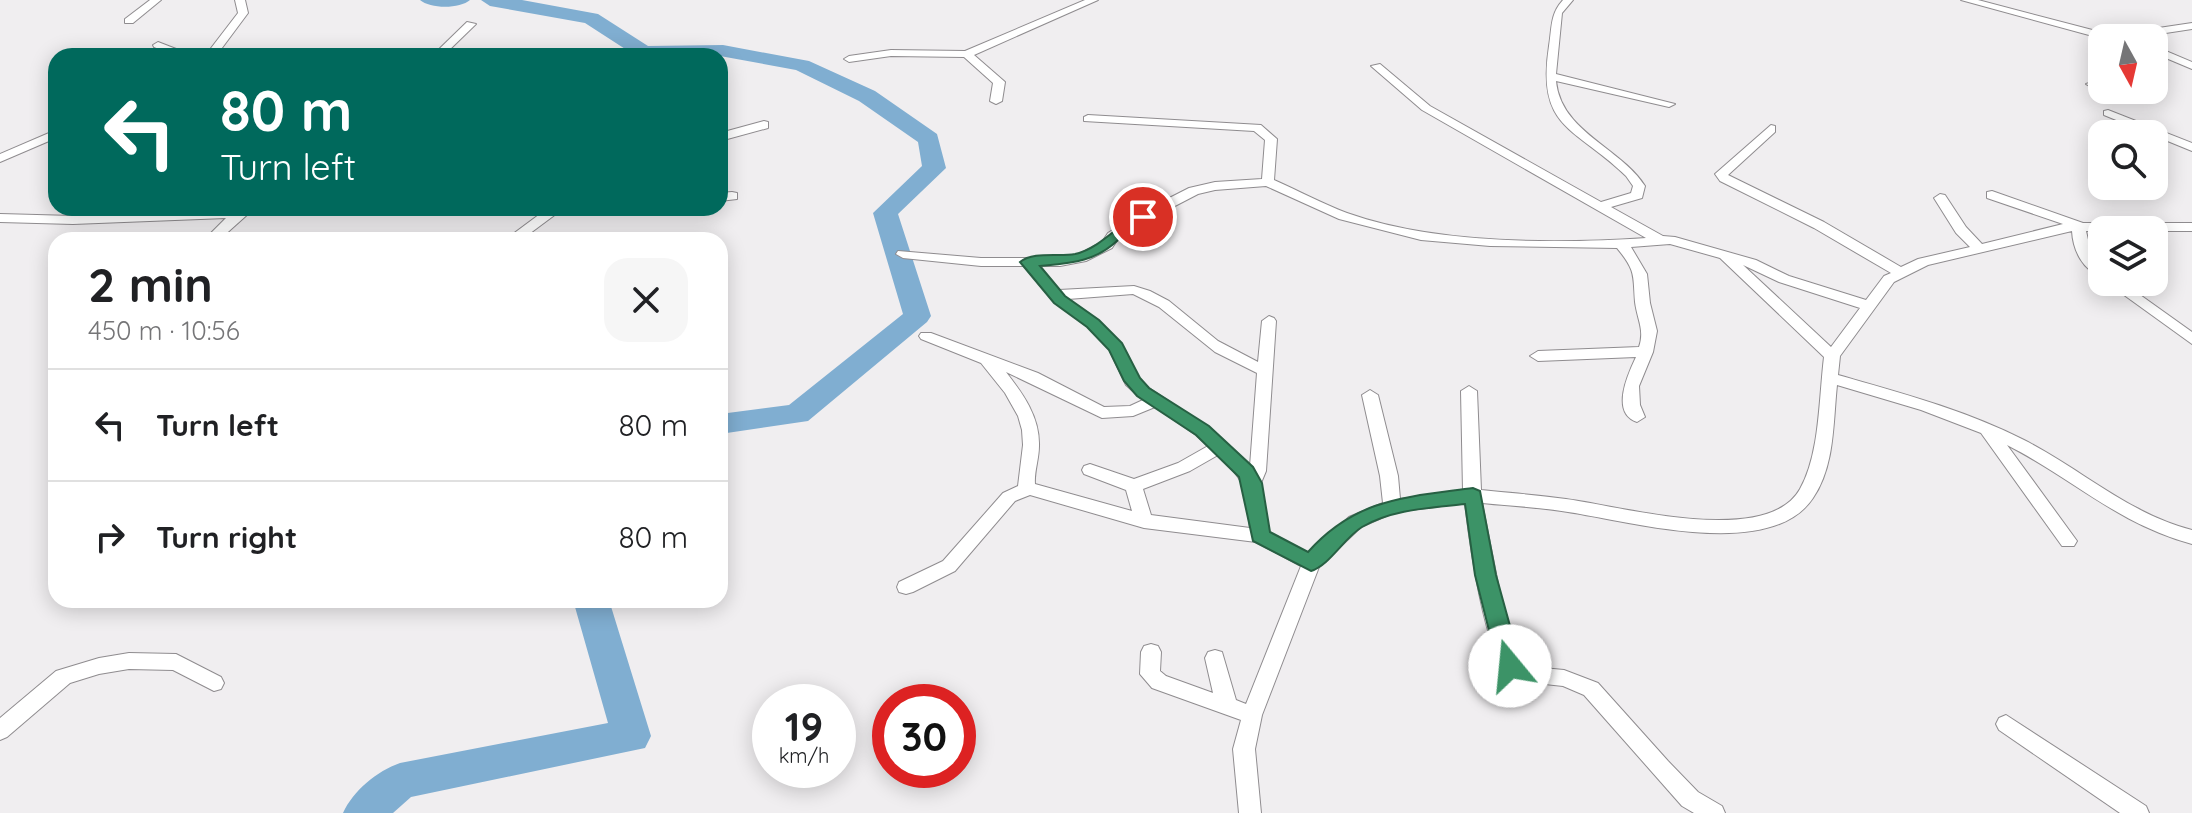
<!DOCTYPE html>
<meta charset="utf-8">
<style>
:root{--surface:#fff;--page:#f6f6f6;--text:#202124;--muted:#757577;--line:#e0e0e0}
body{margin:0;font-family:Quicksand,sans-serif;background:var(--page);color:var(--text);height:100vh;display:flex;flex-direction:column;font-size:30px;white-space:nowrap}
*{box-sizing:border-box;margin:0}
p{font-size:26px;color:var(--muted)}
.icon{flex:none;width:44px;height:44px;fill:none;stroke:currentColor;stroke-width:2;stroke-linecap:round;stroke-linejoin:round}
.map{position:relative;flex:1;overflow:hidden}
.details{position:absolute;left:48px;top:232px;width:680px;height:376px;display:flex;flex-direction:column;background:var(--surface);border-radius:24px;box-shadow:0 4px 20px #0003}
.details>*{flex:none}
.banner{position:absolute;left:48px;top:48px;width:680px;height:168px;border-radius:24px;box-shadow:0 4px 20px #0003;background:#00695c;color:#fff;overflow:hidden}
.needle{width:52px;rotate:172deg}
.fabs{position:absolute;left:2088px;top:24px;display:grid;gap:16px}
.fabs a{display:grid;place-items:center;width:80px;height:80px;border-radius:16px;background:var(--surface);box-shadow:0 4px 20px #0003;font-size:40px}
.speed{position:absolute;left:752px;top:684px;display:flex;gap:16px;font-size:40px;font-weight:700;text-align:center}
.speed>*{display:grid;place-content:center;width:104px;height:104px;border-radius:50%;background:var(--surface);box-shadow:0 4px 20px #0003;line-height:1}
.speed small{font-size:20px;font-weight:400}
.speed .limit{border:12px solid #d22;background:#fff;color:#111}
.pin{position:absolute;display:grid;place-items:center;width:68px;height:68px;color:#fff;margin:-34px;border:4px solid #fff;border-radius:50%;box-shadow:0 2px 8px #0007}
.me{position:absolute;width:88px;margin:-44px;rotate:343deg;stroke-linejoin:round;filter:drop-shadow(0 0 6px #0008)}
.turn{display:flex;align-items:center;gap:28px;height:168px;padding:0 40px;font-size:36px}
.turn .icon{width:104px;height:104px;stroke-width:2.5}
.turn b{display:block;font-size:56px;line-height:68px}
.round{display:grid;place-items:center;flex:none;width:84px;height:84px;border-radius:24px;background:var(--page)}
.head{display:flex;align-items:center;justify-content:space-between;height:136px;padding:0 40px}
h1{font-size:48px;font-weight:700;line-height:60px}
ul{padding:0;list-style:none}
li{display:flex;align-items:center;gap:24px;height:112px;padding:0 40px;border-top:2px solid var(--line)}
li div{flex:1}
li b{display:block;font-size:30px}
li em{font-style:normal}
.map>svg:first-child{display:block}
.lines{fill:none;stroke-linecap:round;stroke-linejoin:round}
.river{fill:#80aed1;fill-rule:evenodd}
.minor-casing{stroke:#8f8c8f;stroke-width:2}
.minor{fill:#fff;fill-rule:evenodd}
.route{fill:#3c9367;stroke:#276043;stroke-width:2}
</style>
<div class="map">
<svg width="2192" height="813" viewBox="0 0 2192 813">
<rect width="100%" height="100%" fill="#f0eef0"/>
<g class="lines">
<g class="river">
<path d="M420,0H470C460,9 430,9 420,0Z"/>
<path d="M481,0H522L598,14L648,46L723,45L809,61L875,91L937,134L946,168L898,214L931,316L927,322L808,421L720,434V414L789,405L903,314L873,213L922,166L918,142L859,101L796,70L720,56H636L585,23L490,6Z"/>
<path d="M573,600H609L651,736L645,748L411,797L393,813H343C353,791 377,771 400,763L608,723Z"/>
</g>
<defs>
<g id="minor">
<path d="M150,0H161L133,23H125V19Z"/>
<path d="M235,0H245L248,13L216,56H205L238,13Z"/>
<path d="M1085,0H1098L974,55L1005,82L1002,101L996,104L990,101L993,83L964,57L891,56L849,62L844,59L849,56L891,50L965,51Z"/>
<path d="M1563,0H1573L1562,13L1556,74L1675,104L1669,107L1556,81C1561,132 1620,147 1645,186L1642,198L1611,207L1663,236L1675,237L1756,260L1789,276L1866,300L1884,276L1891,273L1814,228L1720,181L1715,174L1771,125L1775,126V132L1728,175L1824,222L1901,267L1918,259L1970,247L1956,233L1934,198L1940,194L1945,195L1966,227L1982,244L2063,224L1987,198V192L1992,191L2083,223H2192V231H2086L2091,253L2102,266V277C2083,270 2073,251 2072,231L1928,265L1894,282L1840,356L1838,375C1901,393 1965,410 2024,440C2081,469 2129,514 2192,530V544C2116,523 2074,479 2007,445L2077,541L2074,546H2062L1981,433L1921,410L1837,385C1833,422 1835,466 1813,498C1771,562 1629,521 1568,512C1539,507 1511,506 1482,503L1501,599L1522,666L1564,670L1598,683L1668,761L1698,792L1722,806L1725,813H1694L1682,806L1584,695L1563,686L1509,680C1484,647 1470,546 1465,503L1395,512L1361,527L1319,567L1262,715L1255,749L1261,813H1239L1233,749L1241,720L1152,688L1140,674L1141,652L1144,646L1151,644L1158,646L1161,652L1160,671L1166,676L1213,693L1205,658L1208,652L1215,650L1222,652L1236,700L1246,704L1301,566L1256,542L1144,528L1030,495L1015,501L955,571L913,592L906,594L899,592L897,587L899,582L943,561L1003,493L1018,486L1023,445L1022,430L1018,416L1005,393L981,363L921,339L919,336L921,333H931L1038,373L1104,407L1130,406L1143,400L1126,385L1109,349L1088,327L1054,302L1024,266H981L903,258L896,254L898,251L981,258H1060L1077,255L1102,242L1108,233L1138,214L1189,188L1215,182L1262,179L1265,140L1254,131L1084,121V117L1088,115L1261,125L1277,139L1274,180C1299,191 1323,204 1347,213C1434,244 1555,244 1646,238L1422,110L1371,66L1380,64L1430,106L1601,202L1631,193L1633,186L1626,176C1576,127 1536,130 1549,46C1552,28 1550,14 1563,0ZM1266,186L1339,219L1421,240L1490,246L1617,248C1636,271 1633,275 1635,302C1637,319 1645,330 1639,347L1538,351L1530,356L1538,361L1636,357C1628,374 1610,413 1637,422L1645,417L1640,405L1639,386L1653,352L1657,331L1650,303L1647,274L1631,247L1670,244L1720,258L1824,357C1819,397 1820,454 1800,489C1767,548 1620,506 1566,499C1538,495 1509,493 1481,490L1477,391L1469,386L1461,391L1463,491L1400,499L1398,476L1378,395L1370,390L1362,395L1380,476L1383,503L1349,517L1309,554L1268,532L1261,483L1266,471L1276,321L1274,318L1269,316L1262,321L1258,362L1218,341L1169,301L1150,291L1134,286L1059,290L1039,266H1060L1086,261L1112,248L1118,239L1148,220L1198,194L1215,190ZM1743,265L1779,282L1860,308L1831,347ZM1133,294L1159,307L1215,352L1257,373L1250,466L1208,427L1149,388L1139,378L1121,344L1098,321L1068,299ZM1006,372L1102,418L1133,416L1155,407L1196,435L1208,446L1178,463L1134,479L1090,464L1084,466L1082,470L1084,474L1126,490L1132,511L1035,484C1034,472 1039,459 1039,446C1040,417 1023,394 1006,372ZM1218,455C1249,484 1244,488 1250,528L1151,515L1143,489L1190,471Z"/>
<path d="M1961,0H1978L2100,32L2125,33L2192,23V29L2133,38H2100Z"/>
<path d="M467,22L476,24L443,56H432Z"/>
<path d="M158,42L189,54L190,56H176L154,47L153,45Z"/>
<path d="M2154,46L2192,62V69L2154,53Z"/>
<path d="M2102,79V85L2092,87L2086,84Z"/>
<path d="M2108,110L2192,143V151L2104,115V111Z"/>
<path d="M764,121L768,122V128L720,141V133Z"/>
<path d="M56,130V138L0,162V154Z"/>
<path d="M732,192L737,193V199L720,201V193Z"/>
<path d="M238,208H247L248,214L219,240H204L226,218L73,224L0,222V214L73,216L235,210Z"/>
<path d="M548,208H564L521,240H505Z"/>
<path d="M2106,282H2122L2192,332V344Z"/>
<path d="M129,653L176,654L221,677L224,683L221,689L214,691L173,670L129,669L99,674L70,683L7,737L0,740V718L56,671L99,658Z"/>
<path d="M2006,715L2146,806L2149,813H2120L1999,730L1996,724L1999,718Z"/>
</g>
</defs>
<use href="#minor" class="minor-casing"/>
<use href="#minor" class="minor"/>
</g>
<path class="route" d="M1137,214L1150,217C1141,226 1127,230 1118,240C1095,262 1071,263 1040,266L1065,296L1099,320L1122,343L1140,378L1149,388L1209,426L1253,467L1262,483L1270,532L1308,552C1356,498 1407,497 1473,488L1480,491L1496,575L1521,666L1518,672H1502L1498,666L1475,575L1465,504C1430,508 1393,509 1362,527C1344,538 1330,565 1311,571L1253,541L1239,477L1196,435L1137,396L1124,381L1109,350L1087,327L1054,303L1020,262C1033,251 1059,257 1075,254C1098,249 1118,226 1137,214Z"/>
</svg>
<div class="fabs">
<a><svg class="needle" viewBox="-14 -14 28 28"><path d="M0-13l5 13h-10z" fill="#e53935"/><path d="M0 13l5-13h-10z" fill="#757577"/></svg></a>
<a><svg class="icon" aria-label="search" viewBox="0 0 24 24"><circle cx="10" cy="10" r="6"/><path d="M15 15l6 6"/></svg></a>
<a><svg class="icon" aria-label="layers" viewBox="0 0 24 24"><path d="M12 4l9 5-9 5-9-5zM3 14l9 5 9-5"/></svg></a>
</div>
<div class="speed"><div>19<small>km/h</small></div><div class="limit">30</div></div>
<div class="pin" style="left:1143px;top:217px;background:#d93025"><svg class="icon" aria-label="arrive" viewBox="0 0 24 24"><path d="M6 21V4h12l-3 4 3 4H6"/></svg></div>
<svg class="me" style="left:1510px;top:666px" viewBox="-20 -20 40 40"><circle r="19" fill="#fff"/><path d="M0-13L10 11 0 6-10 11z" fill="#3c9367"/></svg>
<div class="banner">
<div class="turn"><svg class="icon" aria-label="left" viewBox="0 0 24 24"><path d="M17 20v-9H6M10 6l-5 5 5 5"/></svg><div><b>80 m</b>Turn left</div></div>
</div>
<section class="details">
<div class="head"><div><h1>2 min</h1><p>450 m · 10:56</p></div><a class="round"><svg class="icon" aria-label="close" viewBox="0 0 24 24"><path d="M6 6l12 12M18 6L6 18"/></svg></a></div>
<ul>
<li><svg class="icon" aria-label="left" viewBox="0 0 24 24"><path d="M17 20v-9H6M10 6l-5 5 5 5"/></svg><div><b>Turn left</b></div><em>80 m</em></li>
<li><svg class="icon" aria-label="right" viewBox="0 0 24 24"><path d="M7 20v-9h11M14 6l5 5-5 5"/></svg><div><b>Turn right</b></div><em>80 m</em></li>
</ul>
</section>
</div>
